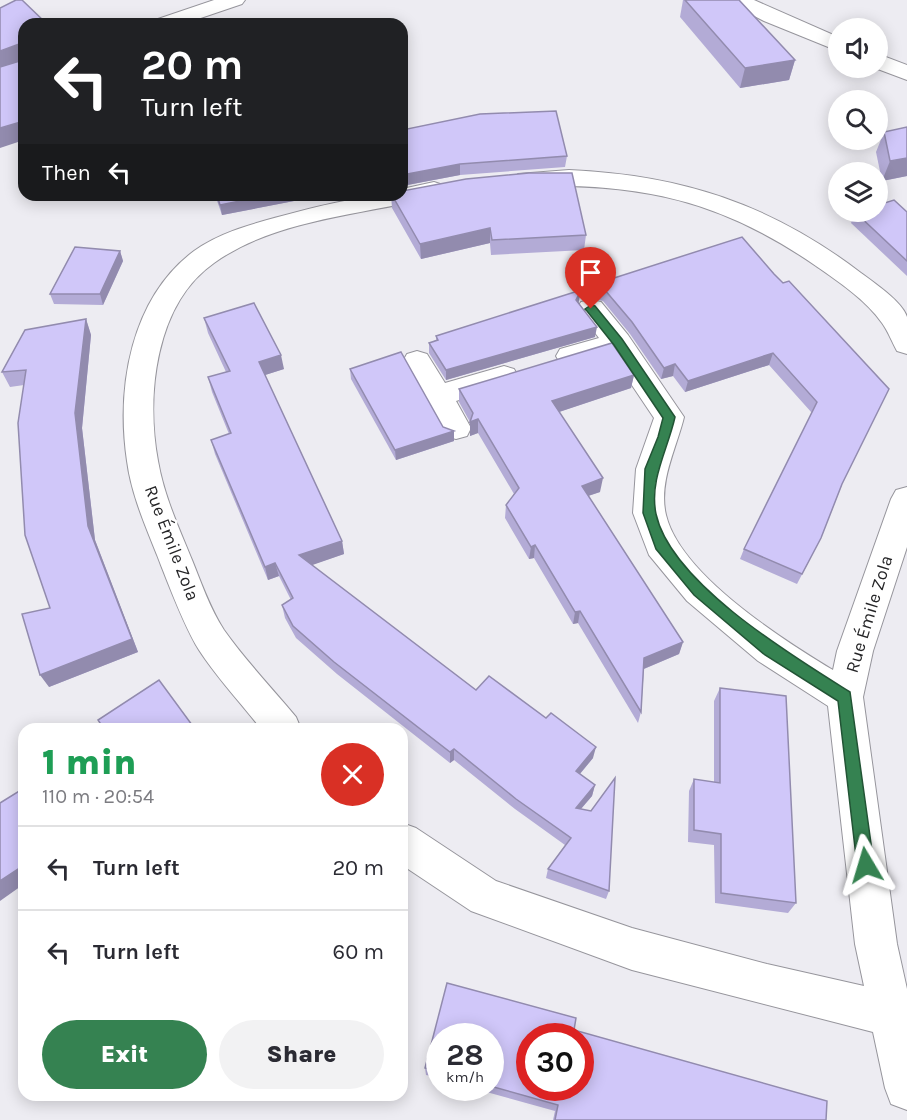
<!DOCTYPE html>
<meta charset="utf-8">
<style>
:root{--surface:#fff;--page:#f2f2f3;--text:#2b2b33;--muted:#7c7c81;--line:#e1e1e2;--accent:#358251}
body{margin:0;font-family:Karla,sans-serif;background:var(--page);color:var(--text);height:100vh;display:flex;flex-direction:column;font-size:22px;white-space:nowrap}
*{box-sizing:border-box;margin:0}
p{font-size:20px;color:var(--muted)}
.icon{flex:none;width:33px;height:33px;fill:none;stroke:currentColor;stroke-width:2;stroke-linecap:round;stroke-linejoin:round}
.map{position:relative;flex:1;overflow:hidden}
.drawer{position:absolute;left:18px;top:723px;width:390px;height:378px;display:flex;flex-direction:column;background:var(--surface);border-radius:18px;box-shadow:0 3px 15px #0003}
.drawer>*{flex:none}
.guide{position:absolute;left:18px;top:18px;width:390px;height:183px;border-radius:18px;box-shadow:0 3px 15px #0003;background:#202124;color:#fff;overflow:hidden}
.controls{position:absolute;left:828px;top:18px;display:grid;gap:12px}
.controls a{display:grid;place-items:center;width:60px;height:60px;border-radius:50%;background:var(--surface);box-shadow:0 3px 15px #0003;font-size:30px}
.speed{position:absolute;left:426px;top:1023px;display:flex;gap:12px;font-size:30px;font-weight:700;text-align:center}
.speed>*{display:grid;place-content:center;width:78px;height:78px;border-radius:50%;background:var(--surface);box-shadow:0 3px 15px #0003;line-height:1}
.speed small{font-size:15px;font-weight:400}
.speed .limit{border:9px solid #d22;background:#fff;color:#111}
.pin{position:absolute;display:grid;place-items:center;width:51px;height:51px;color:#fff;margin:-62px -26px;border-radius:50% 50% 50% 0;rotate:-45deg;box-shadow:0 0 6px #0007}
.pin .icon{rotate:45deg}
.me{position:absolute;width:66px;margin:-33px;rotate:353deg;stroke-linejoin:round;filter:drop-shadow(0 0 4px #0008)}
.turn{display:flex;align-items:center;gap:21px;height:126px;padding:0 24px;font-size:27px}
.turn .icon{width:78px;height:78px;stroke-width:2.5}
.turn b{display:block;font-size:42px;line-height:51px}
.then{display:flex;align-items:center;height:57px;padding:0 24px;background:#0003;gap:12px;font-size:22px}
.round{display:grid;place-items:center;flex:none;width:63px;height:63px;border-radius:32px;background:var(--page)}
.overview{display:flex;align-items:center;justify-content:space-between;height:102px;padding:0 24px}
h1{font-size:36px;font-weight:800;line-height:45px;color:#1e9e55}
.action{display:flex;gap:12px;margin-top:auto;padding:12px 24px}
.action a{flex:1;height:69px;border-radius:36px;background:var(--accent);color:#fff;font-size:24px;font-weight:800;line-height:69px;text-align:center}
.action a+a{background:var(--page);color:var(--text)}
ul{padding:0;list-style:none}
li{display:flex;align-items:center;gap:18px;height:84px;padding:0 24px;border-top:2px solid var(--line)}
li div{flex:1}
li b{display:block;font-size:22px}
li em{font-style:normal}
.map>svg:first-child{display:block}
.lines{fill:none;stroke-linecap:round;stroke-linejoin:round}
.minor-casing{stroke:#96959c;stroke-width:2}
.minor{fill:#fff;fill-rule:evenodd}
.wall{fill:#b3abd6;fill-rule:evenodd}
.shaded-wall{fill:#928bae}
.building{fill:#d0c7f9;stroke:#928bae;stroke-width:1.5;fill-rule:evenodd}
.route{fill:#358251;stroke:#225435;stroke-width:1.5}
.labels{text-anchor:middle;dominant-baseline:central;stroke-width:5;stroke-linejoin:round;paint-order:stroke}
.street-label{font-size:18px;fill:#252527;stroke:#fff}
</style>
<div class="map">
<svg width="907" height="1120" viewBox="0 0 907 1120">
<rect width="100%" height="100%" fill="#edecf2"/>
<g class="lines">
<defs>
<g id="minor">
<path d="M214,0H245L242,4L183,24H151L155,20Z"/>
<path d="M728,0H754L838,37V51L764,21L731,4Z"/>
<path d="M878,54L907,65V80L875,68H878Z"/>
<path d="M569,170C681,175 771,204 861,273C873,282 903,302 907,317C907,328 907,343 907,354L897,351C892,342 888,331 882,323C866,300 839,282 816,266C721,200 641,183 527,186L518,184L515,179L518,174Z"/>
<path d="M434,182L443,185L446,190L443,195C370,214 276,218 214,263C155,304 146,396 158,461C164,496 179,528 192,560C201,582 210,609 224,630C245,660 272,688 296,717L301,729H261C241,703 217,678 199,650C184,626 168,583 157,555C145,525 131,493 127,461C116,387 131,298 194,251C219,233 249,225 278,217C318,206 360,195 402,195V189Z"/>
<path d="M591,300L601,302L628,335L684,417C677,447 658,482 666,515C680,574 783,640 833,670L837,651L891,499L896,490L907,487V547L873,651L863,697L897,944L907,989V1110L891,1104L885,1088L873,1032L632,970L471,911L402,865V823L416,828L496,881L632,928L767,964L864,986L855,944L828,706L758,661L687,601L649,555L633,513L636,469L654,418L611,354L570,366L560,363L556,356L560,349L599,338L577,309L581,302Z"/>
<path d="M417,351L427,354L445,383L504,366L514,369L518,376L514,383L456,401L471,428L467,436L456,439L445,436L403,361L407,354Z"/>
</g>
</defs>
<use href="#minor" class="minor-casing"/>
<use href="#minor" class="minor"/>
</g>
<g class="wall">
<path d="M683,0H739L795,60L789,80L740,88L680,17Z"/>
<path d="M907,127V176L882,181L876,152L884,132Z"/>
<path d="M402,130L567,156L565,167L460,175L402,186Z"/>
<path d="M215,195H294V201L222,215Z"/>
<path d="M391,195H402L586,235L584,250L491,255L490,243L421,259L392,208Z"/>
<path d="M855,212H907V276L851,223Z"/>
<path d="M742,237L774,274L783,283L842,485L821,538L797,584L740,559L744,549L812,413L769,365L685,392L673,376L661,379L630,334L603,301L591,298L584,299L586,287Z"/>
<path d="M120,251L123,261L103,305L54,304L50,294Z"/>
<path d="M581,290L578,303L595,337L446,380L429,353V343L436,340V336Z"/>
<path d="M204,318L284,369L265,375L342,541L344,554L311,565L476,690L593,758L580,774L595,785L592,796L581,809L609,891L606,899L546,878L548,869L565,845L515,809L454,760L450,763L337,674L296,638L285,618L282,605L291,600L279,576L268,580L215,454L211,440L229,434L212,392L208,377L226,372L208,333Z"/>
<path d="M86,319L91,335L82,428L95,540L138,652L49,687L50,608L24,385L10,387L2,372Z"/>
<path d="M350,369L443,427L454,441L396,460L351,379Z"/>
<path d="M634,375L631,388L559,412L600,492L588,496L683,642L679,654L644,669L641,712L638,723L578,623L573,624L534,558L529,559L505,518L506,505L514,494L478,433L470,436V422L459,402V389Z"/>
<path d="M720,688L796,903L788,913L715,903L714,845L688,842L689,791L694,779L714,782V701Z"/>
<path d="M447,983L576,1018L574,1030L827,1101L826,1120H553L555,1111L472,1088H490V1036H440V1078L426,1075L425,1068ZM530,1036H580V1088H530Z"/>
</g>
<g class="shaded-wall">
<path d="M19,44L24,62L0,70V51Z"/>
<path d="M795,60L789,80L740,88L745,68Z"/>
<path d="M24,121V140L0,148V128Z"/>
<path d="M907,158V176L882,181L890,161Z"/>
<path d="M460,164V175L402,186V175Z"/>
<path d="M269,195H294V201L222,215L220,205Z"/>
<path d="M490,228V243L421,259L420,244Z"/>
<path d="M120,251L123,261L103,305L100,294Z"/>
<path d="M593,286L591,298L584,299L586,287Z"/>
<path d="M581,290L579,301L575,310L576,300Z"/>
<path d="M86,319L91,335L82,428L95,540L138,652L49,687L40,675L88,526L75,413Z"/>
<path d="M597,327L595,337L446,380V370Z"/>
<path d="M773,353L769,365L685,392L688,381Z"/>
<path d="M281,355L284,369L262,376L259,362Z"/>
<path d="M675,364L673,376L661,379L664,368Z"/>
<path d="M634,375L631,388L550,415L552,401Z"/>
<path d="M478,419V433L470,436V422Z"/>
<path d="M454,431V441L396,460L395,450Z"/>
<path d="M603,478L600,492L579,499L582,486Z"/>
<path d="M342,541L344,554L301,569L299,555Z"/>
<path d="M535,545L534,558L529,559L531,547Z"/>
<path d="M275,563L279,576L268,580L265,567Z"/>
<path d="M580,611L578,623L573,624L575,612Z"/>
<path d="M683,642L679,654L641,670L644,658Z"/>
<path d="M596,747L593,758L573,782L576,771Z"/>
<path d="M454,749V760L450,763V752Z"/>
<path d="M595,785L592,796L573,818L576,808Z"/>
<path d="M24,865V884L0,901V881Z"/>
</g>
<g class="building">
<path d="M16,0H22L47,24H24V121L0,128V67L20,61L19,44L0,51V8Z"/>
<path d="M685,0H739L795,60L745,68Z"/>
<path d="M556,111L567,156L460,164L402,175V130L480,114Z"/>
<path d="M907,127V158L890,161L884,132Z"/>
<path d="M529,173H572L586,235L492,240L490,228L420,244L392,195H402V191L466,179Z"/>
<path d="M217,195H269L220,205Z"/>
<path d="M894,200L907,212V261L855,212H878V205Z"/>
<path d="M742,237L774,274L783,283L789,281L889,389L842,484L821,538L802,574L744,549L817,402L773,353L688,381L675,364L664,368L632,322L604,289L593,286L586,287Z"/>
<path d="M75,247L120,251L100,294H50Z"/>
<path d="M581,290L576,300L597,327L446,370L429,343L438,340L436,336Z"/>
<path d="M254,303L281,355L259,362L342,541L299,555L476,690L489,676L546,718L551,713L596,747L576,771L595,785L576,808L591,811L615,778L609,891L548,869L571,838L516,799L454,749L450,752L334,662L293,626L282,605L293,598L275,563L265,567L211,440L231,433L208,377L230,371L204,318Z"/>
<path d="M86,319L75,413L88,526L132,639L40,675L22,614L50,608L25,535L18,423L26,370L2,372L25,330Z"/>
<path d="M612,343L634,375L552,401L603,478L582,486L683,642L644,658L641,712L580,611L575,612L535,545L531,547L506,505L519,488L478,419L470,422L473,413L459,389Z"/>
<path d="M401,352L443,427L454,431L395,450L350,369Z"/>
<path d="M159,680L195,729H104L98,720Z"/>
<path d="M720,688L786,696L796,903L721,893V834L694,830V779L720,783Z"/>
<path d="M24,788V865L0,881V803Z"/>
<path d="M447,983L576,1018L574,1030L827,1101L826,1120H555L558,1105L490,1086V1036H440V1072L425,1068ZM530,1036H580V1088H530Z"/>
</g>
<path class="route" d="M591,305L595,306L622,339L675,417C668,449 649,480 656,514C671,583 794,657 850,692L874,865L871,871L866,873L860,871L857,865L838,701L765,655L694,595L656,549L643,513L645,469L658,437L663,418L614,345L587,311L585,309Z"/>
<g class="labels">
<g class="street-label">
<text transform="translate(172 543) rotate(69)">Rue Émile Zola</text>
<text transform="translate(869 614) rotate(-73)">Rue Émile Zola</text>
</g>
</g>
</svg>
<div class="controls">
<a><svg class="icon" aria-label="sound" viewBox="0 0 24 24"><path d="M4 9h4l5-4v14l-5-4H4zM17 9q2 3 0 6"/></svg></a>
<a><svg class="icon" aria-label="search" viewBox="0 0 24 24"><circle cx="10" cy="10" r="6"/><path d="M15 15l6 6"/></svg></a>
<a><svg class="icon" aria-label="layers" viewBox="0 0 24 24"><path d="M12 4l9 5-9 5-9-5zM3 14l9 5 9-5"/></svg></a>
</div>
<div class="speed"><div>28<small>km/h</small></div><div class="limit">30</div></div>
<div class="pin" style="left:591px;top:309px;background:#d93025"><svg class="icon" aria-label="arrive" viewBox="0 0 24 24"><path d="M6 21V4h12l-3 4 3 4H6"/></svg></div>
<svg class="me" style="left:866px;top:865px" viewBox="-20 -20 40 40"><path d="M0-17L14 15 0 8-14 15z" fill="#358251" stroke="#fff" stroke-width="4"/></svg>
<div class="guide">
<div class="turn"><svg class="icon" aria-label="left" viewBox="0 0 24 24"><path d="M17 20v-9H6M10 6l-5 5 5 5"/></svg><div><b>20 m</b>Turn left</div></div>
<div class="then">Then<svg class="icon" aria-label="left" viewBox="0 0 24 24"><path d="M17 20v-9H6M10 6l-5 5 5 5"/></svg></div>
</div>
<section class="drawer">
<div class="overview"><div><h1>1 min</h1><p>110 m · 20:54</p></div><a class="round" style="background:#d93025;color:#fff"><svg class="icon" aria-label="close" viewBox="0 0 24 24"><path d="M6 6l12 12M18 6L6 18"/></svg></a></div>
<ul>
<li><svg class="icon" aria-label="left" viewBox="0 0 24 24"><path d="M17 20v-9H6M10 6l-5 5 5 5"/></svg><div><b>Turn left</b></div><em>20 m</em></li>
<li><svg class="icon" aria-label="left" viewBox="0 0 24 24"><path d="M17 20v-9H6M10 6l-5 5 5 5"/></svg><div><b>Turn left</b></div><em>60 m</em></li>
</ul>
<div class="action"><a>Exit</a><a>Share</a></div>
</section>
</div>
